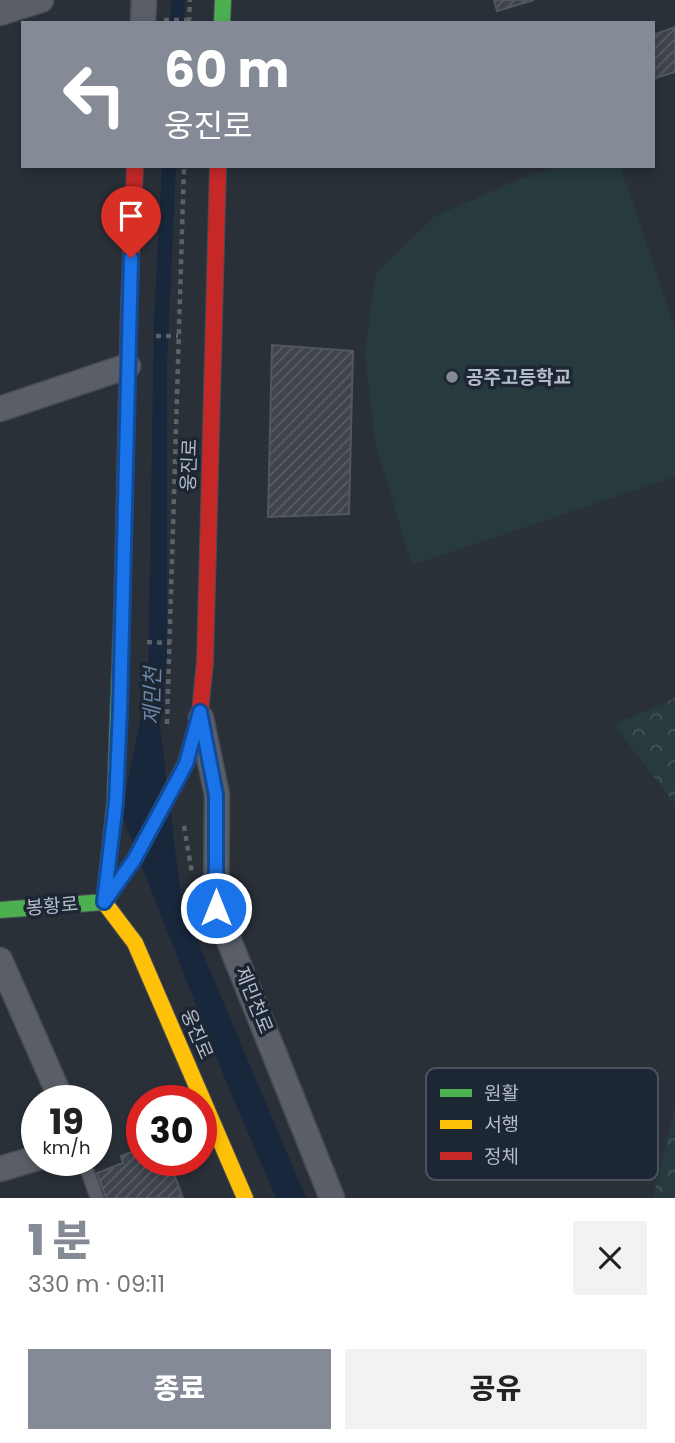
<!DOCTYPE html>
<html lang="ko">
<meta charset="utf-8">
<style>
:root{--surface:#fff;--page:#f2f2f2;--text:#222;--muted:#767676;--accent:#848b96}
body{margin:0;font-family:Poppins,"Noto Sans KR",sans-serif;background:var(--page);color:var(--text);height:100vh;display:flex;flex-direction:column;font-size:26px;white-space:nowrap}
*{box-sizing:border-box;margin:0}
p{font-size:23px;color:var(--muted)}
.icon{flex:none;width:38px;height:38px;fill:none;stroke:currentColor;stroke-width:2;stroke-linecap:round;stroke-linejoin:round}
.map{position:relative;height:1198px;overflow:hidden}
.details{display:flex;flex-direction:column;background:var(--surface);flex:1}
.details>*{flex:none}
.hud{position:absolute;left:21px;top:21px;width:634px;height:147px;border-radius:0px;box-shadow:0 4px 10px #0003;background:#848b96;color:#fff;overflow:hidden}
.speed{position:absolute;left:21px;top:1085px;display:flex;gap:14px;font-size:35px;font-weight:700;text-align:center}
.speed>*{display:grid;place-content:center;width:91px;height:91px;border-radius:50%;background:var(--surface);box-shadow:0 4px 10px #0003;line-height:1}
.speed small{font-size:18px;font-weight:400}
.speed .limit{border:10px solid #d22;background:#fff;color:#111}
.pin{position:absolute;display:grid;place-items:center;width:60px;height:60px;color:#fff;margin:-72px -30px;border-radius:50% 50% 50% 0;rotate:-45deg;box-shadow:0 0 7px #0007}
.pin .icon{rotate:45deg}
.me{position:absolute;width:77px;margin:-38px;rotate:0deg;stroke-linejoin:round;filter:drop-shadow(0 0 5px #0008)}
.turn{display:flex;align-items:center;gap:24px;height:147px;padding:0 28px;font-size:32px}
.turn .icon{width:91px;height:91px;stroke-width:2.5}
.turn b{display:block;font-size:49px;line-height:60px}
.round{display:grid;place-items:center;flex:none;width:74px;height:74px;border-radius:0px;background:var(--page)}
.head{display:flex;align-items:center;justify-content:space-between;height:119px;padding:0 28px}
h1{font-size:42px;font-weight:800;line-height:52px;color:var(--accent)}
.action{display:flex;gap:14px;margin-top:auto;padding:14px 28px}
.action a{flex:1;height:80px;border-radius:0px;background:var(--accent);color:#fff;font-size:28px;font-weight:800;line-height:80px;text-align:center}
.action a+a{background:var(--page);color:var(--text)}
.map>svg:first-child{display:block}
.grass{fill:#273a3e}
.forest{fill:url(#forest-crowns)}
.water{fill:#19273c}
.building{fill:url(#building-hatch);stroke:#52575f;stroke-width:2}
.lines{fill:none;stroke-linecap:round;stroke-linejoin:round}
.lane-casing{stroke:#484c55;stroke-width:15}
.street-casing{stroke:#484c55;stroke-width:27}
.fast-casing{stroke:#484c55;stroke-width:18}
.slow-casing{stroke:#484c55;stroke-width:18}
.jam-casing{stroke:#484c55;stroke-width:18}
.path{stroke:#5c6268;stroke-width:4.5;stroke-dasharray:5 5;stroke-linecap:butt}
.lane{stroke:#5a5e66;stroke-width:12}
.street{stroke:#5a5e66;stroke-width:24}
.fast{stroke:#4caf50;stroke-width:16}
.slow{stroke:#ffc107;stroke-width:16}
.jam{stroke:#c62828;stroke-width:16}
.slow-bridge-casing{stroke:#484c55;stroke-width:18;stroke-linecap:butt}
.slow-bridge{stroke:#ffc107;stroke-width:16}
.route-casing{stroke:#114b97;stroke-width:18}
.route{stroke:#1a73e8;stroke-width:12}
.poi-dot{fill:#848b96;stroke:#1d2633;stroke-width:2.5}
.labels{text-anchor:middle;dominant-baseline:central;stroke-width:7;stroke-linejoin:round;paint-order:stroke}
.poi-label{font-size:19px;font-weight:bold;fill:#b4bcc9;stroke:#1d2633;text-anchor:start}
.street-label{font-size:19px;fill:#b4bcc9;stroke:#1d2633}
.water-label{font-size:21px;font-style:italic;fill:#6d86a8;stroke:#1d2633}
.key{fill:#1d2633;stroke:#4a5360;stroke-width:2}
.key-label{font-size:19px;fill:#b4bcc9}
</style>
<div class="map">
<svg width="675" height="1198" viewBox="0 0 675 1198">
<defs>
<pattern id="forest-crowns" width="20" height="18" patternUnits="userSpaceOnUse" patternTransform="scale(1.75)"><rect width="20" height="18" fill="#273a3e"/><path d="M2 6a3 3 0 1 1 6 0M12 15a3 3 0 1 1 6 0" fill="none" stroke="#445559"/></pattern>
<pattern id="building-hatch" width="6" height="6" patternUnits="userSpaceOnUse" patternTransform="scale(1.75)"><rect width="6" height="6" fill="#3f444c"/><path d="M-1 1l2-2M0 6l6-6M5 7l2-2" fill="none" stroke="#585d64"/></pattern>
</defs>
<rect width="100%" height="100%" fill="#2a3038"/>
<path class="grass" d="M562,166H620L675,329V477L412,565L375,442L365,353L376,273L435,216L523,178Z"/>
<g class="forest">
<path d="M675,698V804L614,725Z"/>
<path d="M675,1108V1198H653Z"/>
</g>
<g class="water">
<path d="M171,0H185L184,23H170Z"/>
<path d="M162,166H176L167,363V658L160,727L182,904L306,1198H276L223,1074L121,813L148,684L154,318Z"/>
</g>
<g class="building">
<path d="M494,0H534L497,11Z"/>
<path d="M675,27V72L653,79V35Z"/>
<path d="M272,345L353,351L349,514L268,517Z"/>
<path d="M142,1148V1160H169L183,1198H106L97,1173L123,1163L121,1156Z"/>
</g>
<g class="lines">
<defs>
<path id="lane" d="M88,1173L97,1198"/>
<g id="street">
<path d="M0,13L41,0"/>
<path d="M143,23L144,0"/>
<path d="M0,409L128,366"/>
<path d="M201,718L217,795L216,908L332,1198"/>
<path d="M0,960L62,1101"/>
<path d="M0,1169L37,1158"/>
</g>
<g id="fast">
<path d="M222,23L223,0"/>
<path d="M0,910L104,902L115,802L122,612"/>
</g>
<path id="slow" d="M117,883L104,902L135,943L245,1198"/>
<g id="jam">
<path d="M122,612L129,303L135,166"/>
<path d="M186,763L200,712L205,662L218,166"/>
</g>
</defs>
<use href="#lane" class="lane-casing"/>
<use href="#street" class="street-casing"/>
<use href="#fast" class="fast-casing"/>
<use href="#slow" class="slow-casing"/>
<use href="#jam" class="jam-casing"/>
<g class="path">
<path d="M164,20H189"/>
<path d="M189,22L190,0"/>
<path d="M156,336H178"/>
<path d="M147,642L170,643"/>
<path d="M167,724L184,166"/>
<path d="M184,826L192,873"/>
</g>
<use href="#lane" class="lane"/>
<use href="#street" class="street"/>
<use href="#fast" class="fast"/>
<use href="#slow" class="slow"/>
<use href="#jam" class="jam"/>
<defs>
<path id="slow-bridge" d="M134,860L186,763"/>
</defs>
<use href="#slow-bridge" class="slow-bridge-casing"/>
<use href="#slow-bridge" class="slow-bridge"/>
</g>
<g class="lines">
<defs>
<path id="route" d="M131,258L120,710L116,802L104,902L134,860L186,764L200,712L216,795V908"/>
</defs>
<use href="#route" class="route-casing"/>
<use href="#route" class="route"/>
</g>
<circle class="poi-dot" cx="452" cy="377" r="7"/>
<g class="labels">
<g class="poi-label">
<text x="466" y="377">공주고등학교</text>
</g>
<g class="street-label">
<text transform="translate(189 465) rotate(-88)">웅진로</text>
<text transform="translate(52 906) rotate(-5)">봉황로</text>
<text transform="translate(254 1000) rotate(68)">제민천로</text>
<text transform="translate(197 1034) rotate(67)">웅진로</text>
</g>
<g class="water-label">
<text transform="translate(152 696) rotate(-89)">제민천</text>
</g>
</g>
<rect x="426" y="1068" width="232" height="112" rx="10" class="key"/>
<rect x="440" y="1089" width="32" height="8" fill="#4caf50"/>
<rect x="440" y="1120" width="32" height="9" fill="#ffc107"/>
<rect x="440" y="1152" width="32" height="8" fill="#c62828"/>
<g class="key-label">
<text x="484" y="1100">원활</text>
<text x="484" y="1131">서행</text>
<text x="484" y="1163">정체</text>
</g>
</svg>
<div class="speed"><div>19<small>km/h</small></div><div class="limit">30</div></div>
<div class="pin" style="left:131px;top:258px;background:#d93025"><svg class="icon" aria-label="arrive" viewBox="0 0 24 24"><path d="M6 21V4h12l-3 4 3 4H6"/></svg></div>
<svg class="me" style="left:216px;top:908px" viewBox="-20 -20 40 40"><circle r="17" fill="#1a73e8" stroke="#fff" stroke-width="3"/><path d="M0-11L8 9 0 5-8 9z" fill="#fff"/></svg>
<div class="hud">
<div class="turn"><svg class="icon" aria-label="left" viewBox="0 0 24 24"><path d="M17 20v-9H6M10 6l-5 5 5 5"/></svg><div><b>60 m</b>웅진로</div></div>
</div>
</div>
<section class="details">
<div class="head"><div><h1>1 분</h1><p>330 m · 09:11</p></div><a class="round"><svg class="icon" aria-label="close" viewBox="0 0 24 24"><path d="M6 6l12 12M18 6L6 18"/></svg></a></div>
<div class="action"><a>종료</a><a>공유</a></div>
</section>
